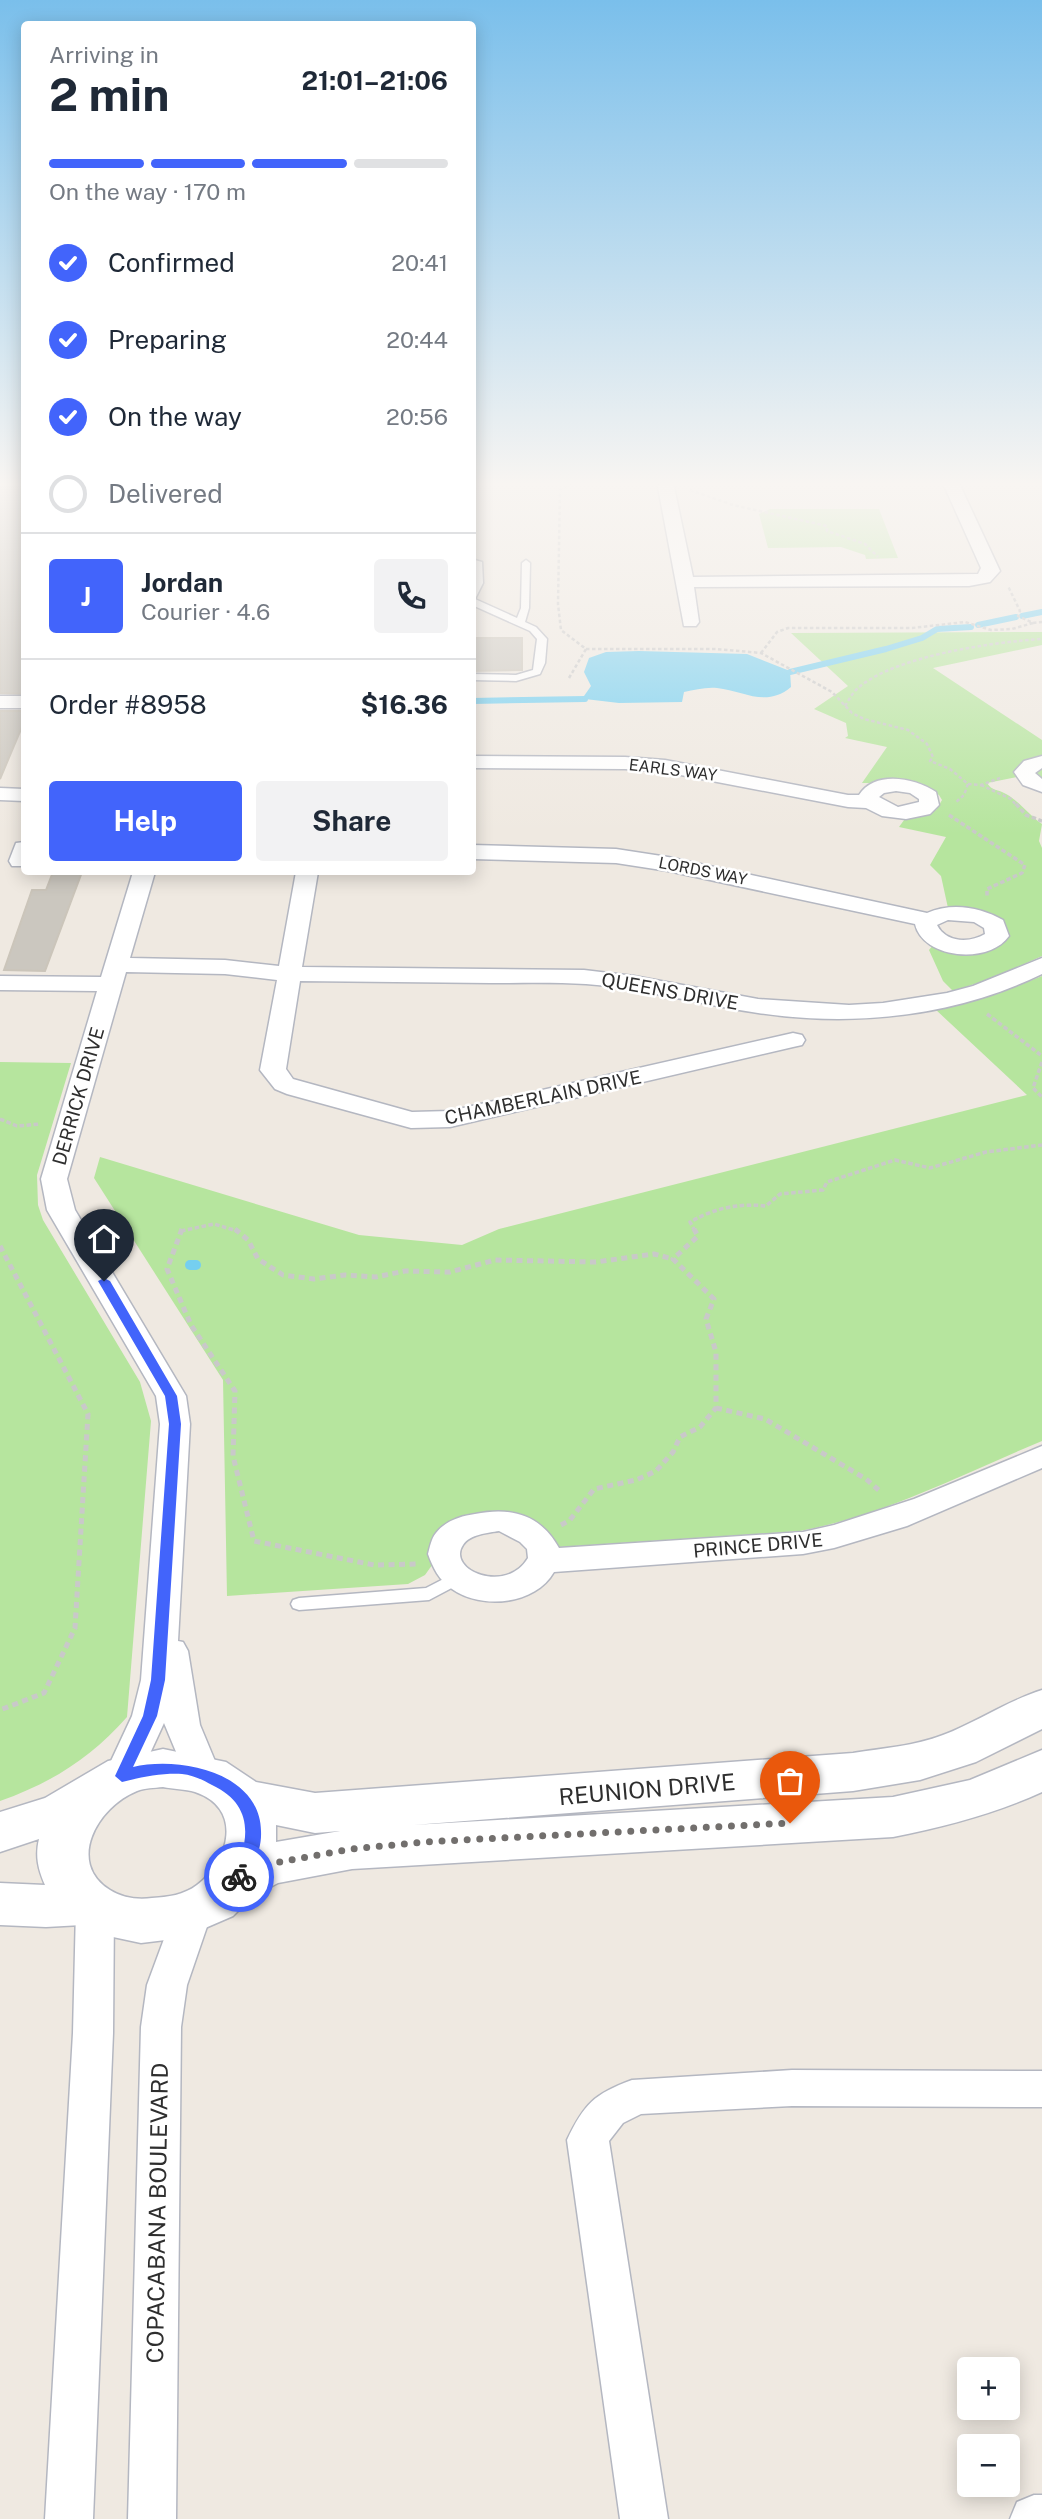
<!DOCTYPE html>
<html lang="en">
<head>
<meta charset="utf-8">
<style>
  :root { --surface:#fff; --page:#f2f2f3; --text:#1f2937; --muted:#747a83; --line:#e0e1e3; --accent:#4264fb }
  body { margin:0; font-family:"Public Sans",sans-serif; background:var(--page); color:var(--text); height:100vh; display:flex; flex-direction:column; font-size:26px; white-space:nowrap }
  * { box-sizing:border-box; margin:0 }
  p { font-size:23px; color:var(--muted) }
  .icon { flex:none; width:38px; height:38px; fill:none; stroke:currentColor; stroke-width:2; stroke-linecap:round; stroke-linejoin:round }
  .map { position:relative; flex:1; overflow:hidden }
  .panel { position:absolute; left:21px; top:21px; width:455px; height:854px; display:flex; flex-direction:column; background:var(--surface); border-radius:7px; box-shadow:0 4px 18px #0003 }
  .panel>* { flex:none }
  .buttons { position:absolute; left:957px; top:2357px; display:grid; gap:14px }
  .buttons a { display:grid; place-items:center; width:63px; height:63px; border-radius:7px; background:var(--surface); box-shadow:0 4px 18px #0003; font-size:35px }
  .pin { position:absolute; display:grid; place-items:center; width:60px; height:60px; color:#fff; margin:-72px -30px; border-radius:50% 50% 50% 0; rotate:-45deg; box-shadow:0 0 7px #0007 }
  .pin .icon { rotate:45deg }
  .courier { position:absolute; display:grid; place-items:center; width:70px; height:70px; margin:-35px; border:5px solid #4264fb; border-radius:50%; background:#fff; color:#222; box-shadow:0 2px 9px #0007 }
  .summary em { font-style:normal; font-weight:700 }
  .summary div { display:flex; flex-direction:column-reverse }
  .summary { display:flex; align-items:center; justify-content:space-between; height:119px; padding:0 28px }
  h1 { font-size:46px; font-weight:700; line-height:52px }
  .bar { display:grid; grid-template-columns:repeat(4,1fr); gap:10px 7px; align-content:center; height:84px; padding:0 28px }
  .bar i { height:9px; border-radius:5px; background:var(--line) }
  .bar .on { background:var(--accent) }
  .bar p { grid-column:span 4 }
  .line { display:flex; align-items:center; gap:18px; padding:0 28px; border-top:2px solid var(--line) }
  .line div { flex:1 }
  .round { display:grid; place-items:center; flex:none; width:74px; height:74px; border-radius:7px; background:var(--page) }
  ol { padding:0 28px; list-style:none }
  li { display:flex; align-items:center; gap:21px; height:77px }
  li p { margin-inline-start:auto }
  li .icon { padding:7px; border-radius:50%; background:var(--accent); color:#fff; stroke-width:4 }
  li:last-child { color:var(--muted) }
  li i { width:38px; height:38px; border:4px solid var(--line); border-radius:50% }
  .action { display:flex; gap:14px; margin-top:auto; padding:14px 28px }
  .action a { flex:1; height:80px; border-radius:7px; background:var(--accent); color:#fff; font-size:28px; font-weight:700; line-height:80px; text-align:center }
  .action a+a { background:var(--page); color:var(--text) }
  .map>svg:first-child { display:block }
</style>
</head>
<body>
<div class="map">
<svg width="1042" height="2519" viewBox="0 0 1042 2519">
  <rect width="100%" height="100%" fill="#efe9e1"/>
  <!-- green -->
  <g fill="#b6e59e">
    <polygon points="770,509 879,509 898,558 866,559 865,555 841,547 768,548 759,514"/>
    <path d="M1042,632V645L933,668L1042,740V790L1017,777L987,783C992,791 998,789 1006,794C1019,801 1029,815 1042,824L1039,841L1042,848V956L996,977L953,991L943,981L929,950L934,944L945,948L1005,934L948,908L941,876L930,865L946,837L899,827L907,816L936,810L942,800L939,795L915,783H862L887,747L845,738L848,736L846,723L814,709L848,686L791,633Z"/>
    <path d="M1042,976V1441C963,1474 885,1515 800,1531L559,1547C540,1512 503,1508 467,1516L425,1575L408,1584L227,1596L223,1380L94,1178L100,1157L359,1235L462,1245L499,1229L1027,1095L935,1009L997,994Z"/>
    <path d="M0,1062L71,1063L37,1175L38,1205L43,1220L140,1382L151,1421L127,1717C91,1758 51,1783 0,1801Z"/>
  </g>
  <!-- water -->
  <path fill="#75cff0" d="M639,651L747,654L790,671L791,687C766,708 744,691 717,688C705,687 695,690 684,692L682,702L619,703L585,699L584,696L591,686L584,672L589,658L606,652Z"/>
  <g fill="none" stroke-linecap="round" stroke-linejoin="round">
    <!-- stream-far1 -->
    <g stroke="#75cff0" stroke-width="6">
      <polyline points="1022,616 1042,612"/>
      <polyline points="978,625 1016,617"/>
      <polyline points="790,672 886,649 922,638 937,629 971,627"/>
      <polyline points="472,701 585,699"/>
    </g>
    <!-- stream -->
    <polyline stroke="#75cff0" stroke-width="10" points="190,1265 196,1265"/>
  </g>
  <!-- building -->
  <g fill="#cbc7bf" stroke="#cbc5ba" stroke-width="2">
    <polygon points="0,485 24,487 24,694 0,693"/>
    <polygon points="472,638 522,638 522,670 472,671"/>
    <polygon points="24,711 24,722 0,779 0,711"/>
    <polygon points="53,872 82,872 45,971 4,970 32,890 46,890"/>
  </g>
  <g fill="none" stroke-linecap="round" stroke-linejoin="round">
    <defs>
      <g id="lane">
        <rect x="14" y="481" width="10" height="4"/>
        <polygon points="475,560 482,562 483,583 475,599 517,618 521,608 522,563 526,560 530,563 529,608 525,622 536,627 547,639 545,663 540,674 516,681 472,680 472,674 516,675 533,670 537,639 530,631 472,605"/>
        <polygon points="457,1572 463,1574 465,1578 463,1582 429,1600 299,1610 293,1608 291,1604 293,1600 299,1598 426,1588"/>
      </g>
      <g id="street">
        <polygon points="662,481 679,481 674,487 693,577 978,574 981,568 942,481 958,481 1000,571 990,582 969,586 694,587 699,622 696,626 684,626 658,487"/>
        <rect x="0" y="696" width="24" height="12"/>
        <path d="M472,756L625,757L665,760L848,795H859C875,770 915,778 936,792L939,805L930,814L906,819L882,816L866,808L848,807L665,772L625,769L472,768ZM896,791L910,793L919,799V802L898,807L879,797L884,793Z"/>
        <polygon points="1042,756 1042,768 1035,773 1042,779 1042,792 1023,785 1014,772 1024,761"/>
        <polygon points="0,788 24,789 24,801 0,800"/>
        <polygon points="24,842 24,866 12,866 9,861 16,843"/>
        <path d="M472,845L616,849L668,857L927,913C952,902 980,907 1003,920L1009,936C989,965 923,959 915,924L668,871L616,863L472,859ZM948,920L974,922L984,928L985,934C970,943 946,943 937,925Z"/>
        <path d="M133,872H155L130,958L225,960L279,966L296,872H318L302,967L584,970L634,976L758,999L849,1005L883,1003L947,993L973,986L1042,958V974C954,1017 854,1027 758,1013C701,1005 644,988 586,984C554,982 522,983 491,983C427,982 364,982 300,981L286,1069L293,1079L412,1112L450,1111L793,1033L802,1035L805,1040L802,1045L793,1047L450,1127L411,1128L287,1094L275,1089L260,1070L277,980L225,974L126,972L67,1179L75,1210L186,1396L190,1424L178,1641L183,1642L188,1651L200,1725L220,1773L215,1783L202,1787L189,1783L164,1723L135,1786L122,1790L109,1786L104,1776L132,1716L141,1680L160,1424L156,1396L47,1210L41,1179L97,991L0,990V976L101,977Z"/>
        <path d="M1042,1446V1468L907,1526L834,1548L803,1554L554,1572C535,1605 482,1610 452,1589C439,1580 433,1568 428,1554C430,1547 431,1539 436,1533C445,1521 461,1516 475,1514C511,1507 540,1514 559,1548L803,1532L834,1525L914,1499ZM499,1531L520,1542L527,1549L528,1558C506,1595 446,1570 463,1545C470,1534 488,1533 499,1531Z"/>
        <polygon points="95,1893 108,1898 114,1909 113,2033 93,2519 45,2519 73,2033 76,1909 82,1898"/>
        <polygon points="193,1896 206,1901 212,1912 187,1985 181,2027 176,2519 128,2519 141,2027 147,1985 174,1912 180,1901"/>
        <path d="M792,2070L1042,2071V2107L792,2106L641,2114L623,2123L609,2141L668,2519H620L567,2140C584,2104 594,2094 632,2080Z"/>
        <polygon points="1034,2495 1042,2495 1042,2519 1010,2519 1017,2502"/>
      </g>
      <path id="secondary" d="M1042,1690V1729L976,1762L920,1780L853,1791L413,1825L893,1797L970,1780L1042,1750V1792C994,1814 944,1827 893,1837L352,1869L278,1883L253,1896L233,1916L182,1938L141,1943L113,1937L82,1925L46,1927L0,1925V1883L45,1885C38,1869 35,1856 39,1839L0,1852V1812L45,1798L108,1761L163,1749L226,1762L256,1782L315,1793L853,1753C883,1748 915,1746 943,1735C977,1722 1007,1701 1042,1690ZM163,1787C173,1789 185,1789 195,1792C243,1808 230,1860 197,1885C184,1895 168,1897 152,1898C138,1900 123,1898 110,1890C66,1863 97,1807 137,1791C145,1788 154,1788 163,1787ZM276,1825L315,1833L340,1831L276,1842Z"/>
    </defs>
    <!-- lane casing -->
    <use href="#lane" stroke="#b4b7c1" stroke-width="3"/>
    <!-- street casing -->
    <use href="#street" stroke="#b4b7c1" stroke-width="3"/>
    <!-- secondary casing -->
    <use href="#secondary" stroke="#b4b7c1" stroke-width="3"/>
    <!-- path-far2 -->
    <g stroke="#c9c9c9" stroke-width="2.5" stroke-dasharray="3.5 2.5" stroke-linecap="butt">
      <polyline points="690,490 733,505 827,526 827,531 865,544 878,557"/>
      <polyline points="1033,623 1042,622"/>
      <polyline points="586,649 716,649 761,653 832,692 852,713 864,719 908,730 927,744 933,757 930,761 950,769 968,784 964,795 955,803"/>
      <polyline points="761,653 777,632 788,628 912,628 965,622 991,630 1012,629 1033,623 1018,616 1020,611 1008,586"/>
      <polyline points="569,678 586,649 561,630 558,604 560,489 573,484 643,481"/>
      <path d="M845,706C849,700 852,693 858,688C895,656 993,642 1042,639"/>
      <polyline points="968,784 981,785 1000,778"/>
      <polyline points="981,785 1011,799 1017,806"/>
    </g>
    <!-- path-far1 -->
    <g stroke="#c9c9c9" stroke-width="3.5" stroke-dasharray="4.5 2.5" stroke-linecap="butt">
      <polyline points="1016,804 1026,815 1042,821"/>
      <polyline points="949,815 1025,865 1022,873 987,889 987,896"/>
      <polyline points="987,1014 1042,1056"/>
      <polyline points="1042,1062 1033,1088 1042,1097"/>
      <polyline points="0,1119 17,1126 40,1124"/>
      <polyline points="181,1231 214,1224 237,1231"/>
      <path d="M695,1231L690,1222C715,1208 738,1203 766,1206L780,1194L823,1190L827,1182L895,1160L930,1168L986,1152L1042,1145"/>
    </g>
    <!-- path -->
    <g stroke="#c9c9c9" stroke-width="5" stroke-dasharray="6 4.5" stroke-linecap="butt">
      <polyline points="182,1229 167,1269 191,1325 235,1391 233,1456 254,1541 374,1565 417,1564"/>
      <polyline points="235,1229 248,1240 258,1259 283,1275 314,1279 345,1275 376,1277 405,1271 450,1272 495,1260 596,1262 654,1254 673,1259"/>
      <polyline points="0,1246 88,1414 75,1628 44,1693 0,1710"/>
      <polyline points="716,1408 765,1419 866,1479 881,1492"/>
      <polyline points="561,1525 570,1520 594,1489 636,1480 656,1471 673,1452 680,1437 700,1427 716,1408 716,1352 706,1319 714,1299 673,1259 698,1236 694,1229"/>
    </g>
    <!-- lane -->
    <use href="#lane" fill="#fff" fill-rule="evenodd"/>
    <!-- street -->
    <use href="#street" fill="#fff" fill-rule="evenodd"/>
    <!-- secondary -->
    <use href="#secondary" fill="#fff" fill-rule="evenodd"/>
  </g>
  <!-- sky -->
  <linearGradient id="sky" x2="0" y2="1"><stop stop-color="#7abfeb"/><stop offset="0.58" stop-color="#f8f5f2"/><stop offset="1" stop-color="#f8f5f2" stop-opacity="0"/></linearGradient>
  <rect width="1042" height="834" fill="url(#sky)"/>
  <!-- route -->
  <path fill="#4264fb" d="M104,1278L110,1281L177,1396L181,1424L165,1680L157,1716L133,1767C179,1756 260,1772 261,1831C262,1850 253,1865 245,1882L239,1883L232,1877C250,1842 255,1805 212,1785C203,1780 193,1775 182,1774C162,1773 141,1777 122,1782L115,1776L143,1716L151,1680L169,1424L165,1396L98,1281Z"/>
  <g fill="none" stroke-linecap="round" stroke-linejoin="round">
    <!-- done -->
    <polyline stroke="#726f6d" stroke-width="7" stroke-dasharray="0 12.6" points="239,1877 237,1880 268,1864 352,1849 424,1842 790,1823"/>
  </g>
  <g text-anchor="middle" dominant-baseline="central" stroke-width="5" stroke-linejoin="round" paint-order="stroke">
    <!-- far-street labels -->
    <g font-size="16" fill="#2e2e2e" stroke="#fff">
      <text transform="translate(673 770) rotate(7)">EARLS WAY</text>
      <text transform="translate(703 871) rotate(11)">LORDS WAY</text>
    </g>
    <!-- street labels -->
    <g font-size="19" fill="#2e2e2e" stroke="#fff">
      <text transform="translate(670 991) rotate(10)">QUEENS DRIVE</text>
      <text transform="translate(78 1096) rotate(-74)">DERRICK DRIVE</text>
      <text transform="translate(543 1097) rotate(-12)">CHAMBERLAIN DRIVE</text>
      <text transform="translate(758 1545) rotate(-5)">PRINCE DRIVE</text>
    </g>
    <!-- near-street labels -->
    <g font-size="23" fill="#2e2e2e" stroke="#fff">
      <text transform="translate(647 1789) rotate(-5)">REUNION DRIVE</text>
      <text transform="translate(157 2213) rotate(-89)">COPACABANA BOULEVARD</text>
    </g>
  </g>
</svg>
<div class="buttons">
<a>+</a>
<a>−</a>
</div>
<div class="pin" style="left:790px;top:1823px;background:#ea580c"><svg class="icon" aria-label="bag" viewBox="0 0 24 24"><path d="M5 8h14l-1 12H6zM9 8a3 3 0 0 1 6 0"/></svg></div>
<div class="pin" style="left:104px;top:1281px;background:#1f2937"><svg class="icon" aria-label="home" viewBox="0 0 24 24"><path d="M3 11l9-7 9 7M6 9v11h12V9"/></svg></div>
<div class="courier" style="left:239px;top:1877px"><svg class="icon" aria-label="bike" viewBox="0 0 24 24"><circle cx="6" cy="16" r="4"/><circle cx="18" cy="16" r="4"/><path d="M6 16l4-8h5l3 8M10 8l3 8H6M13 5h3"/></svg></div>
<section class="panel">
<div class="summary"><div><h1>2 min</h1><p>Arriving in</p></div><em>21:01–21:06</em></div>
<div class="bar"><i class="on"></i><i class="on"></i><i class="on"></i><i></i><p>On the way · 170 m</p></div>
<ol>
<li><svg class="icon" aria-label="check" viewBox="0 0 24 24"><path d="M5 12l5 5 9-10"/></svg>Confirmed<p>20:41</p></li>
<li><svg class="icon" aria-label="check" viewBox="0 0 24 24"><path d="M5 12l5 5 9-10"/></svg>Preparing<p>20:44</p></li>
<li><svg class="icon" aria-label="check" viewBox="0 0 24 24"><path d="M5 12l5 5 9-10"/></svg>On the way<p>20:56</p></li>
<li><i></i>Delivered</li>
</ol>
<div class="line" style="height:126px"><b class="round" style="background:var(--accent);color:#fff">J</b><div><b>Jordan</b><p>Courier · 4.6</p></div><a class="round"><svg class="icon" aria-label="phone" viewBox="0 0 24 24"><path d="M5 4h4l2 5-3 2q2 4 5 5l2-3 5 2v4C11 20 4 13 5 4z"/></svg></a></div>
<div class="line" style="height:91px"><div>Order #8958</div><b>$16.36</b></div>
<div class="action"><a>Help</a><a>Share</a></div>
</section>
</div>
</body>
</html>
